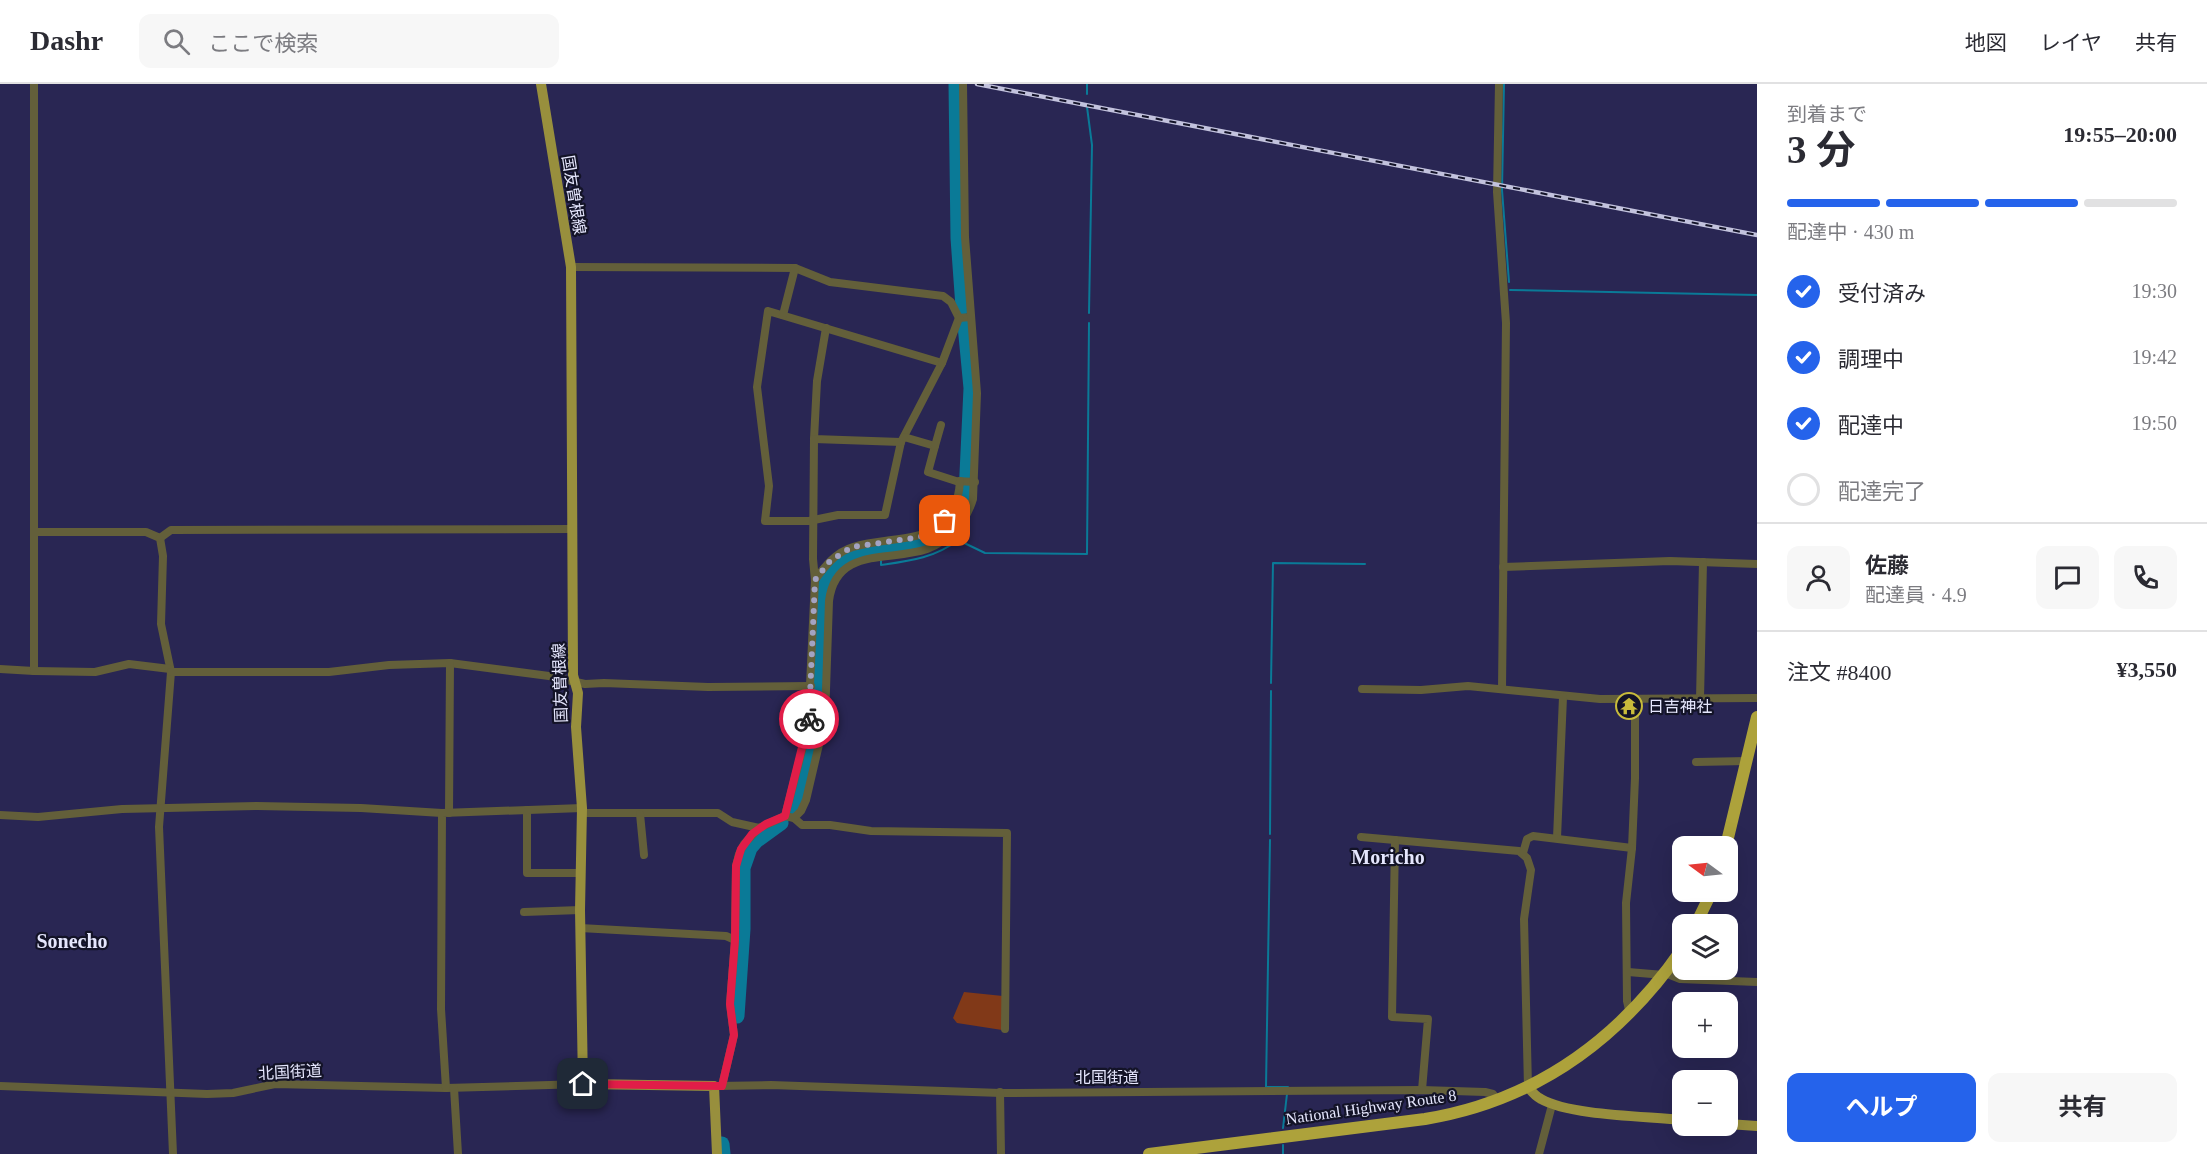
<!DOCTYPE html>
<html lang="ja">
<head>
<meta charset="utf-8">
<style>
  :root { --surface:#fff; --page:#f7f7f7; --text:#2b2b33; --muted:#7c7c81; --line:#e1e1e2; --accent:#2563eb }
  body { margin:0; font-family:"Times New Roman","Noto Sans JP",serif; background:var(--page); color:var(--text); height:100vh; display:flex; flex-direction:column; font-size:22px; white-space:nowrap }
  * { box-sizing:border-box; margin:0 }
  p { font-size:20px; color:var(--muted) }
  .icon { flex:none; width:33px; height:33px; fill:none; stroke:currentColor; stroke-width:2; stroke-linecap:round; stroke-linejoin:round }
  .map { position:relative; flex:1; overflow:hidden }
  .side { display:flex; flex-direction:column; background:var(--surface); width:450px }
  .side>* { flex:none }
  .needle { width:39px; rotate:285deg }
  .tools { position:absolute; left:1672px; top:752px; display:grid; gap:12px }
  .tools a { display:grid; place-items:center; width:66px; height:66px; border-radius:12px; background:var(--surface); box-shadow:0 6px 24px #0002; font-size:30px }
  .pin { position:absolute; display:grid; place-items:center; width:51px; height:51px; color:#fff; margin:-26px; border-radius:12px; box-shadow:0 3px 9px #0006 }
  .courier { position:absolute; display:grid; place-items:center; width:60px; height:60px; margin:-30px; border:4px solid #e11d48; border-radius:50%; background:#fff; color:#222; box-shadow:0 2px 8px #0007 }
  .overview em { font-style:normal; font-weight:700 }
  .overview div { display:flex; flex-direction:column-reverse }
  .overview { display:flex; align-items:center; justify-content:space-between; height:102px; padding:0 30px }
  h1 { font-size:39px; font-weight:700; line-height:45px }
  .bar { display:grid; grid-template-columns:repeat(4,1fr); gap:9px 6px; align-content:center; height:72px; padding:0 30px }
  .bar i { height:8px; border-radius:4px; background:var(--line) }
  .bar .on { background:var(--accent) }
  .bar p { grid-column:span 4 }
  .line { display:flex; align-items:center; gap:15px; padding:0 30px; border-top:2px solid var(--line) }
  .line div { flex:1 }
  .round { display:grid; place-items:center; flex:none; width:63px; height:63px; border-radius:12px; background:var(--page) }
  ol { padding:0 30px; list-style:none }
  li { display:flex; align-items:center; gap:18px; height:66px }
  li p { margin-inline-start:auto }
  li .icon { padding:6px; border-radius:50%; background:var(--accent); color:#fff; stroke-width:4 }
  li:last-child { color:var(--muted) }
  li i { width:33px; height:33px; border:3px solid var(--line); border-radius:50% }
  .action { display:flex; gap:12px; margin-top:auto; padding:12px 30px }
  .action a { flex:1; height:69px; border-radius:12px; background:var(--accent); color:#fff; font-size:24px; font-weight:700; line-height:69px; text-align:center }
  .action a+a { background:var(--page); color:var(--text) }
  header { display:flex; align-items:center; gap:36px; box-sizing:border-box; height:84px; padding:0 30px; background:var(--surface); border-bottom:2px solid var(--line) }
  header strong { font-size:28px }
  nav { display:flex; gap:33px; margin-inline-start:auto; font-size:21px }
  .search { width:420px; height:54px; background:var(--page); display:flex; align-items:center; gap:15px; box-sizing:border-box; padding:0 21px; border-radius:12px; color:var(--muted); font-size:22px }
  main { display:flex; flex:1; min-height:0 }
  .map>svg:first-child { display:block }
</style>
</head>
<body>
<header>
<strong>Dashr</strong>
<div class="search"><svg class="icon" aria-label="search" viewBox="0 0 24 24"><circle cx="10" cy="10" r="6"/><path d="M15 15l6 6"/></svg>ここで検索</div>
<nav><a>地図</a><a>レイヤ</a><a>共有</a></nav>
</header>
<main>
<div class="map">
<svg width="1757" height="1070" viewBox="0 0 1757 1070">
  <rect width="100%" height="100%" fill="#292653"/>
  <!-- green -->
  <polygon fill="#813918" points="964,908 1003,912 1002,946 957,939 953,934"/>
  <g fill="none" stroke-linecap="round" stroke-linejoin="round">
    <!-- stream -->
    <g stroke="#0a7a97" stroke-width="2">
      <polyline points="1087,0 1087,10"/>
      <polyline points="1504,0 1502,106 1509,198"/>
      <polyline points="1087,23 1092,61 1089,229"/>
      <polyline points="1510,206 1757,211"/>
      <polyline points="880,466 880,468"/>
      <path d="M881,477V481C909,477 935,474 958,456L985,469L1087,470L1089,239"/>
      <polyline points="1271,599 1273,479 1365,480"/>
      <polyline points="1270,750 1271,607"/>
      <polyline points="1270,756 1266,1003 1288,1003"/>
      <polyline points="1283,1044 1287,1010"/>
      <polyline points="1283,1061 1283,1070"/>
    </g>
    <!-- river -->
    <g stroke="#0a7a97" stroke-width="15">
      <polyline points="956,0 958,154 963,223"/>
      <path d="M794,725L816,643L823,509C844,431 939,499 966,411L971,304L965,241"/>
      <polyline points="737,932 743,845 743,784 750,764 756,757 781,739"/>
      <polyline points="722,1060 723,1070"/>
    </g>
    <!-- minor -->
    <g stroke="#635f3a" stroke-width="8">
      <polyline points="1499,0 1497,108 1506,239 1502,605"/>
      <polyline points="571,183 795,184 830,198 943,212 951,218 959,234 970,233"/>
      <polygon points="768,227 942,279 901,358 885,431 838,431 809,437 765,437 769,402 757,303"/>
      <polyline points="783,231 795,184"/>
      <polyline points="826,244 817,297 814,355 901,358"/>
      <polyline points="942,279 959,234"/>
      <polyline points="904,353 935,362 928,388 956,397 975,398"/>
      <polyline points="935,362 941,341"/>
      <polyline points="35,448 146,448 160,454 163,472 161,540 171,588 159,743 173,1070"/>
      <polyline points="160,454 171,446 572,445"/>
      <polyline points="1503,483 1670,477 1757,480"/>
      <path d="M815,496C825,482 836,468 853,463C899,449 956,465 960,397"/>
      <polyline points="0,585 34,587 34,0"/>
      <polyline points="34,587 95,588 129,580 170,585"/>
      <polyline points="171,588 329,588 389,581 450,579 549,592 585,600 604,599 708,603 811,602"/>
      <polyline points="1362,605 1421,606 1468,602 1600,615 1757,614"/>
      <polyline points="1700,615 1703,478"/>
      <polyline points="1696,678 1747,677"/>
      <polyline points="527,726 527,789 581,789"/>
      <polyline points="449,729 450,579"/>
      <polyline points="582,729 718,729 732,738 759,744"/>
      <polyline points="640,730 644,771"/>
      <polyline points="0,731 38,733 122,725 257,722 361,724 442,729"/>
      <polyline points="785,732 808,643 815,496 813,475 814,355"/>
      <polyline points="794,734 802,741 830,741 871,747 1007,749 1005,945"/>
      <polyline points="1361,753 1519,767 1527,774 1531,786 1524,835 1528,1003"/>
      <polyline points="1557,754 1563,613"/>
      <polyline points="1395,756 1392,933 1428,935 1422,1006"/>
      <polyline points="1523,769 1527,755 1533,752 1632,764 1635,694 1635,616"/>
      <polyline points="524,828 580,826"/>
      <polyline points="580,844 726,852 735,856"/>
      <polyline points="1628,888 1664,891"/>
      <polyline points="1665,889 1680,895 1757,898"/>
      <polyline points="1630,930 1627,917 1626,819 1632,764"/>
      <polyline points="0,1002 207,1010 233,1009 275,1000 446,1004 583,1000"/>
      <polyline points="717,1002 771,1001 1001,1009 1422,1006 1485,1008 1493,1010 1497,1017"/>
      <path d="M722,1002L734,951L730,920L735,856L736,782L739,770L744,760L759,744L785,732L794,734L801,727L806,716L825,635L829,517C836,462 890,478 927,465C950,456 966,438 973,415L977,309L965,153L963,0"/>
      <polyline points="446,1004 441,925 442,729 582,724"/>
      <polyline points="454,1004 458,1070"/>
      <polyline points="1000,1008 1001,1070"/>
      <polyline points="1539,1070 1552,1021"/>
    </g>
    <!-- major -->
    <g stroke="#988f3d" stroke-width="10">
      <polyline points="541,0 571,183 573,591 578,609 576,643 582,724 580,826 583,1000 714,1002 717,1070"/>
      <path d="M1528,1003C1532,1008 1535,1012 1541,1015C1571,1032 1646,1032 1683,1036"/>
      <polyline points="1728,1040 1757,1042"/>
    </g>
    <!-- highway -->
    <g stroke="#ada23b" stroke-width="12">
      <polyline points="1726,762 1757,633"/>
      <polyline points="1696,840 1712,807"/>
      <path d="M1149,1070L1425,1035C1535,1017 1620,955 1683,864"/>
    </g>
    <defs>
      <polyline id="rail" points="977,0 1757,151"/>
    </defs>
    <!-- rail casing -->
    <use href="#rail" stroke="#c2c2dd" stroke-width="4.5"/>
    <!-- rail -->
    <use href="#rail" stroke="#131327" stroke-width="2" stroke-dasharray="7" stroke-linecap="butt"/>
  </g>
  <g fill="none" stroke-linecap="round" stroke-linejoin="round">
    <!-- done -->
    <polyline stroke="#a3a3c2" stroke-width="6" stroke-dasharray="0 10.8" points="809,635 815,496 830,477 852,463 920,453 931,448 945,437"/>
    <!-- route -->
    <polyline stroke="#e11d48" stroke-width="8" points="583,1000 722,1002 734,951 730,920 735,856 736,782 741,765 752,750 766,740 785,732 809,635"/>
  </g>
  <!-- icons -->
  <defs>
    <symbol id="temple-ring" viewBox="-11 -11 22 22"><circle r="9.5" fill="#131327" stroke="#c8bb3b" stroke-width="1.5"/><path d="M0-6L5-2H3V0L6.5 2.5H4V6H1.5V3h-3V6H-4V2.5H-6.5L-3 0V-2H-5Z" fill="#c8bb3b"/></symbol>
  </defs>
  <g fill-rule="evenodd">
    <use href="#temple-ring" x="1614" y="607" width="30" height="30"/>
  </g>
  <g text-anchor="middle" dominant-baseline="central" stroke-width="4.5" stroke-linejoin="round" paint-order="stroke">
    <!-- street labels -->
    <g font-size="16" fill="#e5e6fd" stroke="#131327">
      <text transform="translate(574 111) rotate(81)">国友曽根線</text>
      <text transform="translate(560 599) rotate(-92)">国友曽根線</text>
      <text transform="translate(290 988) rotate(-3)">北国街道</text>
      <text x="1107" y="993">北国街道</text>
      <text transform="translate(1371 1023) rotate(-8)">National Highway Route 8</text>
    </g>
    <!-- poi labels -->
    <g font-size="16" fill="#e5e6fd" stroke="#131327" text-anchor="start">
      <text x="1648" y="622">日吉神社</text>
    </g>
    <!-- quarter labels -->
    <g font-size="20" font-weight="bold" fill="#e5e6fd" stroke="#131327">
      <text x="1388" y="773">Moricho</text>
      <text x="72" y="857">Sonecho</text>
    </g>
  </g>
</svg>
<div class="tools">
<a><svg class="needle" viewBox="-14 -14 28 28"><path d="M0-13l5 13h-10z" fill="#e53935"/><path d="M0 13l5-13h-10z" fill="#7c7c81"/></svg></a>
<a><svg class="icon" aria-label="layers" viewBox="0 0 24 24"><path d="M12 4l9 5-9 5-9-5zM3 14l9 5 9-5"/></svg></a>
<a>+</a>
<a>−</a>
</div>
<div class="pin" style="left:945px;top:437px;background:#ea580c"><svg class="icon" aria-label="bag" viewBox="0 0 24 24"><path d="M5 8h14l-1 12H6zM9 8a3 3 0 0 1 6 0"/></svg></div>
<div class="pin" style="left:583px;top:1000px;background:#1f2937"><svg class="icon" aria-label="home" viewBox="0 0 24 24"><path d="M3 11l9-7 9 7M6 9v11h12V9"/></svg></div>
<div class="courier" style="left:809px;top:635px"><svg class="icon" aria-label="bike" viewBox="0 0 24 24"><circle cx="6" cy="16" r="4"/><circle cx="18" cy="16" r="4"/><path d="M6 16l4-8h5l3 8M10 8l3 8H6M13 5h3"/></svg></div>
</div>
<section class="side">
<div class="overview"><div><h1>3 分</h1><p>到着まで</p></div><em>19:55–20:00</em></div>
<div class="bar"><i class="on"></i><i class="on"></i><i class="on"></i><i></i><p>配達中 · 430 m</p></div>
<ol>
<li><svg class="icon" aria-label="check" viewBox="0 0 24 24"><path d="M5 12l5 5 9-10"/></svg>受付済み<p>19:30</p></li>
<li><svg class="icon" aria-label="check" viewBox="0 0 24 24"><path d="M5 12l5 5 9-10"/></svg>調理中<p>19:42</p></li>
<li><svg class="icon" aria-label="check" viewBox="0 0 24 24"><path d="M5 12l5 5 9-10"/></svg>配達中<p>19:50</p></li>
<li><i></i>配達完了</li>
</ol>
<div class="line" style="height:108px"><a class="round"><svg class="icon" aria-label="person" viewBox="0 0 24 24"><circle cx="12" cy="8" r="4"/><path d="M4 21q1-7 8-7t8 7"/></svg></a><div><b>佐藤</b><p>配達員 · 4.9</p></div><a class="round"><svg class="icon" aria-label="chat" viewBox="0 0 24 24"><path d="M4 5h16v11H9l-5 4z"/></svg></a><a class="round"><svg class="icon" aria-label="phone" viewBox="0 0 24 24"><path d="M5 4h4l2 5-3 2q2 4 5 5l2-3 5 2v4C11 20 4 13 5 4z"/></svg></a></div>
<div class="line" style="height:78px"><div>注文 #8400</div><b>¥3,550</b></div>
<div class="action"><a>ヘルプ</a><a>共有</a></div>
</section>
</main>
</body>
</html>
